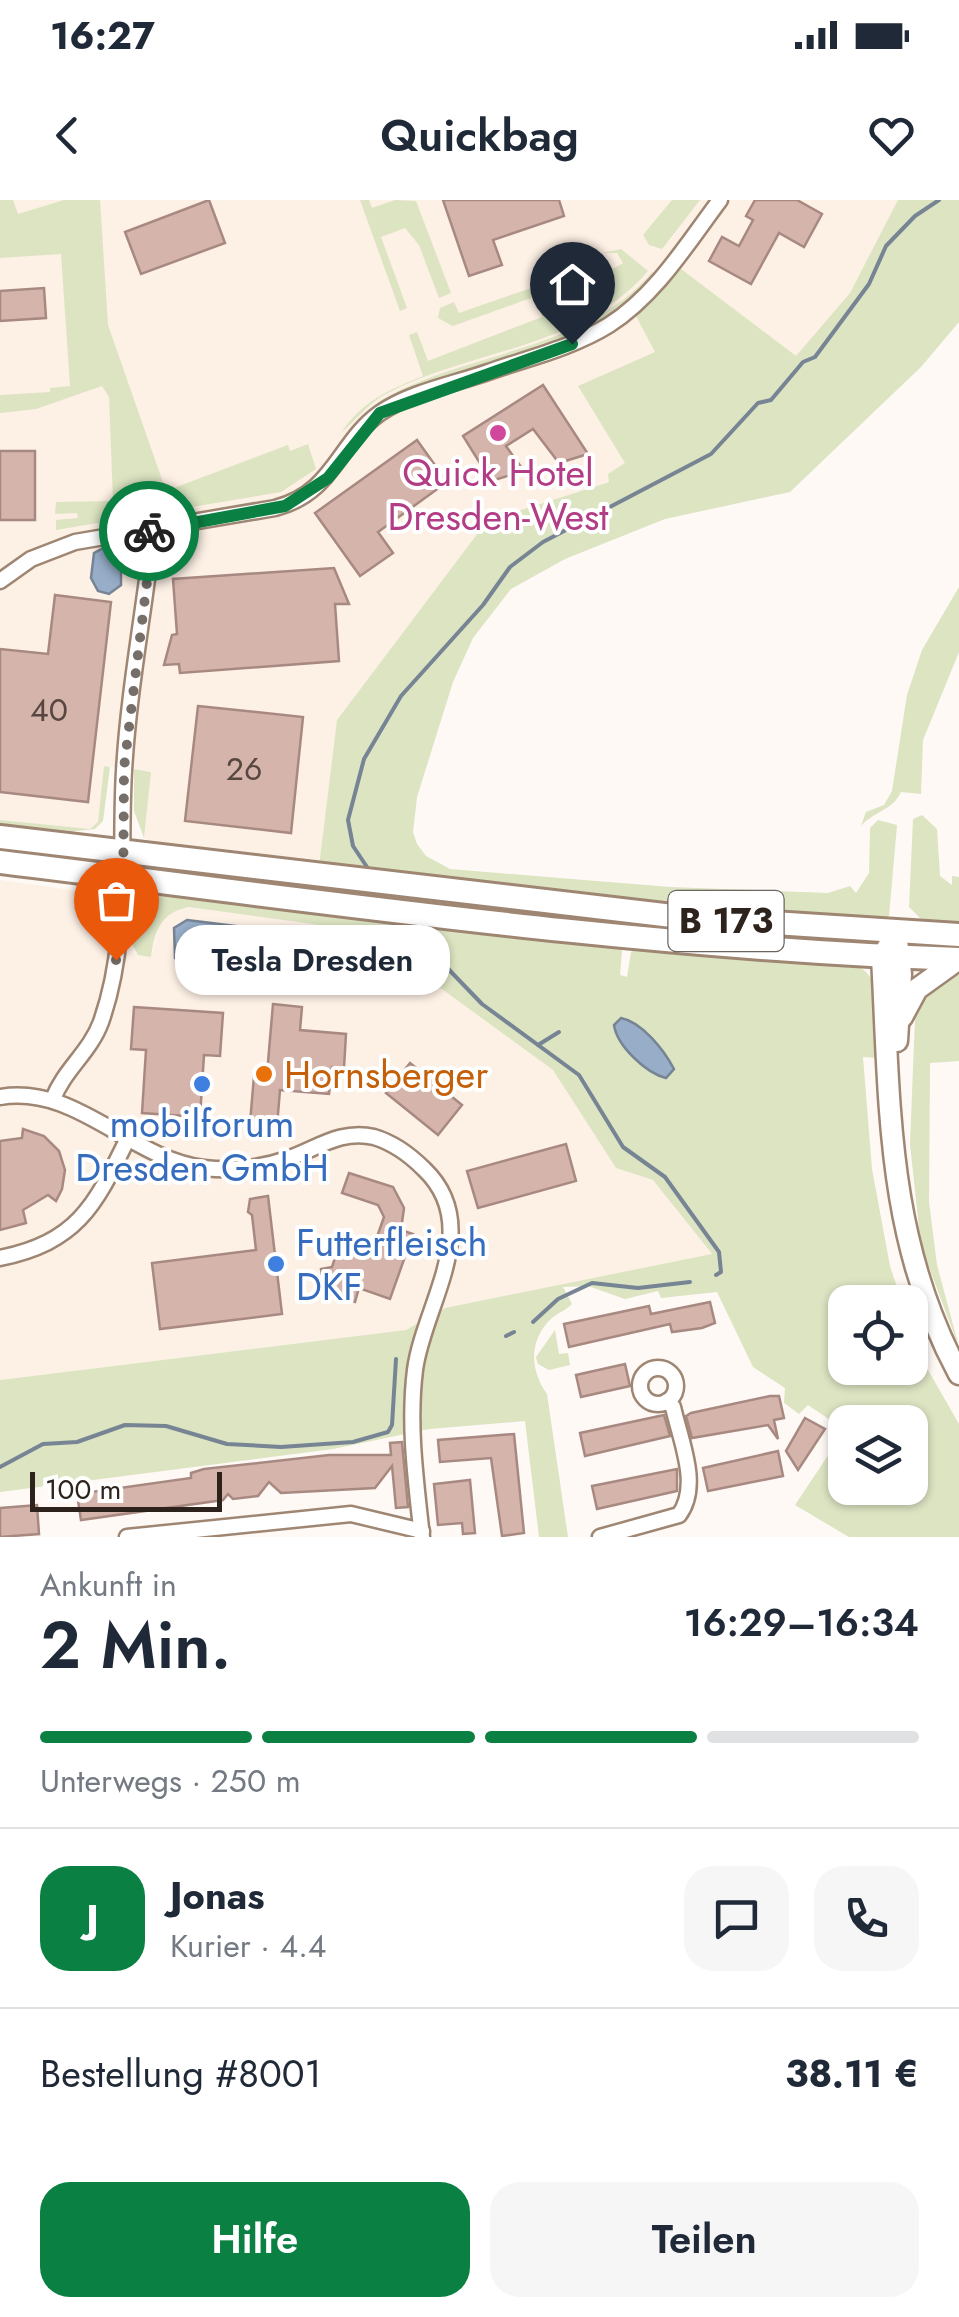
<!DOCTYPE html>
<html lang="de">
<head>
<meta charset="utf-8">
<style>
  :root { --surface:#fff; --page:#f6f6f7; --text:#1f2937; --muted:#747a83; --line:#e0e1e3; --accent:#0b8043 }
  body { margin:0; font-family:Jost,sans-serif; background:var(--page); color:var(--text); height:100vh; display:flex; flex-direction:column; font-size:38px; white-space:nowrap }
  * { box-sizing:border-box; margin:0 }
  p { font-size:32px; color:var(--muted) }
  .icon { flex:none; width:55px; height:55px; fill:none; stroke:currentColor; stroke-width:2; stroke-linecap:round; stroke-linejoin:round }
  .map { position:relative; height:1337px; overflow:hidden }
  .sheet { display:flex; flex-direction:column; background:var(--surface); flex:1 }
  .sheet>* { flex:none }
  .controls { position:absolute; left:828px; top:1085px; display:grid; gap:20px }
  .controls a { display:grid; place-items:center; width:100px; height:100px; border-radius:20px; background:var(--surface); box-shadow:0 2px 8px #0004; font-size:50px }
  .scale { position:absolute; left:30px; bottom:25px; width:192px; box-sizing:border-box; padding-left:10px; border:5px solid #2d231c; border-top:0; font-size:28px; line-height:35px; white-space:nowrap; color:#2d231c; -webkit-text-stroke:8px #fff; paint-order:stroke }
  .pin { position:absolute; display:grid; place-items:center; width:85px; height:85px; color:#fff; margin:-102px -42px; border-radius:50% 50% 50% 0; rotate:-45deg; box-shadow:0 0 10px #0007 }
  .pin .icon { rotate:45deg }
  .courier { position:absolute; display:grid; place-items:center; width:100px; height:100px; margin:-50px; border:8px solid #0b8043; border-radius:50%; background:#fff; color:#222; box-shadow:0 2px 12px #0007 }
  .bubble { position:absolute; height:70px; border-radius:30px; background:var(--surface); box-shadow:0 2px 8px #0004; font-size:32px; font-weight:600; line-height:70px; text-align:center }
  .summary em { font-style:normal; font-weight:600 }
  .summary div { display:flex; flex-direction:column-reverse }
  .summary { display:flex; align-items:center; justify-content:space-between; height:170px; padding:0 40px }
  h1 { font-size:65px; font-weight:600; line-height:75px }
  .bar { display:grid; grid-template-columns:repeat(4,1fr); gap:15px 10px; align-content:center; height:120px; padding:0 40px }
  .bar i { height:12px; border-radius:8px; background:var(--line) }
  .bar .on { background:var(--accent) }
  .bar p { grid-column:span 4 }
  .line { display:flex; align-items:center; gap:25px; padding:0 40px; border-top:2px solid var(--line) }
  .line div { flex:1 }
  .round { display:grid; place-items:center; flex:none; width:105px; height:105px; border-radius:30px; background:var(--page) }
  .action { display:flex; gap:20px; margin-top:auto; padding:20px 40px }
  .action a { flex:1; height:115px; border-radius:30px; background:var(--accent); color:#fff; font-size:40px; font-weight:600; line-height:115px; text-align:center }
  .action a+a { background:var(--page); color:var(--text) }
  .status { display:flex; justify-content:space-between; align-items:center; height:70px; padding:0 50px; background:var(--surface); direction:ltr }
  .status svg { height:28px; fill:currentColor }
  header { display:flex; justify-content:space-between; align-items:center; height:130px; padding:0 40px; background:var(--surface); font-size:45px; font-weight:600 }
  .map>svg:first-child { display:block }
</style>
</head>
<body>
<div class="status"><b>16:27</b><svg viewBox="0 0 49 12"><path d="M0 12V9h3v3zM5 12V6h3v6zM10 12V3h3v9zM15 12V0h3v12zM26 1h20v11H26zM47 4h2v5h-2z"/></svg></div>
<header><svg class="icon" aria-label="back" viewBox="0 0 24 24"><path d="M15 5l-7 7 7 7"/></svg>Quickbag<svg class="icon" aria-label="heart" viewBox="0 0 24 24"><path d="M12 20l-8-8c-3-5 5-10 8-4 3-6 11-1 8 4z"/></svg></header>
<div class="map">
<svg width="959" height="1337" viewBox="0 0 959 1337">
  <rect width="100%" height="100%" fill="#fef9f5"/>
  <!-- built -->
  <g fill="#fdf0e5">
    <polygon points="0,0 899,0 850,93 796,156 614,280 487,321 337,520 319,666 156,647 144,638 151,571 104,566 98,622 90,629 0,620"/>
    <polygon points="0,680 79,691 87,714 131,729 134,753 151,757 160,722 172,711 189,707 409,737 413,768 553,870 616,968 653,980 712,1055 445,1108 406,1130 0,1180"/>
  </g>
  <!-- green -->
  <g fill="#dce4c2" fill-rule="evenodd">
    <polygon points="0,0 13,0 18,14 64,0 100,0 108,125 166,291 288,245 290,251 308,244 316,269 281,292 56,330 56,320 78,318 77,313 55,314 56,302 113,301 109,197 102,186 36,209 0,213 0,195 50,192 50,188 70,186 61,54 0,58"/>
    <polygon points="360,0 369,0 372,8 395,0 416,1 451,93 439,98 419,45 405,28 381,37 407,108 400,111"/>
    <polygon points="672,0 700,0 662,49 649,45 643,35"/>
    <polygon points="898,0 959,0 959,122 921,167 790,292 665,319 565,359 511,389 473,438 453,482 417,597 413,632 417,644 426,656 450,669 670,687 828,693 850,686 856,693 869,673 870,628 878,620 897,625 889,716 881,721 605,701 438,677 319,666 337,520 487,321 609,282 608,274 625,263 578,186 655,152 636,116 681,69 796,156 850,93"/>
    <path d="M621,49L648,71C580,150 473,148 386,194C367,204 354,222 341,233C362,201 389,190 423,176L409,135L417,132L428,161L542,117L534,97L453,126L438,118L440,108L454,102L459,113L537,86L547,113L586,94L583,86L623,63L617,53H602Z"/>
    <path d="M653,71C646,128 443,175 393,197C375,205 362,228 346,234C400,152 574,168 653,71Z"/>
    <path d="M959,387V452L923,540L921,594L901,592C892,611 874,611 861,626L866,612L884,605L892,591L907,495L922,450Z"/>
    <polygon points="104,566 110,567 103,621 95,629 67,632 63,638 0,630 0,620 90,629 98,622"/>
    <polygon points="134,569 151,572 144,638 134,611"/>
    <polygon points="922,615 937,629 940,676 952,685 952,676 959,677 959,725 926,724 909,707 913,619"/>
    <path d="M156,692L617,744L622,751L620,775L627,777L631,752L645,744L706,757L856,766C887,777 879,830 880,858L863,857L872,969L890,1066L902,1102H845V1168H910V1127L920,1156L959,1224V1337H849L795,1305L845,1230L808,1205L799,1214L784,1203L785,1188L753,1167L717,1092L661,1098L658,1091L625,1099L588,1086L563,1087L572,1104C565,1111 559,1112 552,1118C528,1140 530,1170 547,1194L568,1337H539L525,1221L429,1229L333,1249L0,1292V1180L406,1130L445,1108L712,1054L653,980L616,968L553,870L413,768L408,737L189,707C160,713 155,730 151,757L138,755L129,739C133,719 134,700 156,692ZM845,1222H910V1288H845Z"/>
    <polygon points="959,774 959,861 930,863 929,1002 937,1065 959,1147 921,1046 910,944 915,818 929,792"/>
    <polygon points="555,1130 559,1154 568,1153 570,1165 549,1170 538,1164 536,1157"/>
  </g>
  <!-- water -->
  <g fill="#97adc8" stroke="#778494" stroke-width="2.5">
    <polygon points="107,346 121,354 121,385 109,394 98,391 91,378 94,353"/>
    <polygon points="187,720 380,744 390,755 389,764 376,769 248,768 184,761 175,758 174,728"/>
    <path d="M621,818C642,822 664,850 674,869L666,878C646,873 617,846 614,825Z"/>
  </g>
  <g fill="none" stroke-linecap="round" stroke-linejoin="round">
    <!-- stream -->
    <g stroke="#778494" stroke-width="4">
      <polyline points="371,673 353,646 348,620 364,559 401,496 483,405 510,367 543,342 711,254 758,203 771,200 803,162 815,157 869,84 886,46 915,16 939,0"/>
      <polyline points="403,722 482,804 579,875 623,947 665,977 719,1052 721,1072 716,1075"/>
      <polyline points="399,746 409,731"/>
      <polyline points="538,845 559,832"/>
      <polyline points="533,1122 558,1099 592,1083 638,1088 690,1082"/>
      <polyline points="506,1136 514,1132"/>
      <polyline points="0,1267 43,1244 77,1242 125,1225 166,1226 227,1244 281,1247 353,1242 388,1232 392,1225 396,1159"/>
    </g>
  </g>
  <!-- building -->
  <g fill="#d5b4ab" stroke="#a88981" stroke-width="2.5">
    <polygon points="209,0 225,43 141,74 125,32"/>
    <polygon points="443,0 559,0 564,16 493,40 502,65 469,76"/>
    <polygon points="755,0 797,0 822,14 804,47 779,33 751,84 709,61 722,37 739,46 753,20 746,16"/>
    <polygon points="596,64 602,79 583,86 577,71"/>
    <polygon points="44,88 46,118 0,121 0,91"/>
    <polygon points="543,185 588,254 559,263 533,229 506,246 524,271 491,281 463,236"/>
    <polygon points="417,240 447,282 378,332 393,353 360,376 315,313"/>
    <rect x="0" y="251" width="35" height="69"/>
    <polygon points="334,368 349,404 335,404 339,461 180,473 179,464 164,465 172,435 177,434 173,379"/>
    <polygon points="55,395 111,402 88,602 0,592 0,449 48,454"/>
    <polygon points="198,506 303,517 291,633 185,621"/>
    <polygon points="273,804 302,807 300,830 346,834 344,868 332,867 329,894 280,890 276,938 249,935 254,876 264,876 268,862"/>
    <polygon points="134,807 223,813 220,856 204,855 200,917 142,913 146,850 131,849"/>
    <polygon points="410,863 462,905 438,935 386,893"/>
    <polygon points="23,929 44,936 59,951 65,970 62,989 56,1001 48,995 23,1010 26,1023 0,1030 0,941 22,938"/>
    <polygon points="566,944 576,981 478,1008 467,971"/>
    <polygon points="349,973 393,987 404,1008 401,1030 413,1034 390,1099 359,1088 355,1102 324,1091 321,1069 332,1067 341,1040 372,1051 384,1017 378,1005 342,993"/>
    <polygon points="268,996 282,1114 160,1129 152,1063 256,1050 252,1015 248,1012 250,999"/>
    <polygon points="710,1102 715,1123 702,1128 672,1132 670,1124 569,1147 564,1124 649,1106 651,1114"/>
    <polygon points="625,1164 630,1186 581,1197 576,1175"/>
    <polygon points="770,1196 779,1196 784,1218 774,1220 778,1239 768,1225 692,1238 686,1216 691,1213"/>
    <polygon points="664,1215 670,1236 585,1256 580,1233"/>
    <polygon points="805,1218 825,1229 798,1270 786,1251"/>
    <polygon points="514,1234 524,1333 502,1336 491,1258 440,1262 438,1240"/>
    <polygon points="402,1242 408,1307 396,1308 392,1266 375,1288 281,1293 269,1282 258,1296 233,1299 228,1294 223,1300 81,1320 77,1294 191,1278 191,1273 204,1269 329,1255 391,1255 390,1243"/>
    <polygon points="778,1251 783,1276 708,1291 703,1268"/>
    <polygon points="677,1269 677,1291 597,1309 592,1286"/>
    <polygon points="470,1280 475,1333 463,1334 462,1323 438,1325 434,1284"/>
    <polygon points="37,1305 39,1334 0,1337 0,1308"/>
  </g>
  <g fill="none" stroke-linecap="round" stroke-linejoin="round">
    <defs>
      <g id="minor">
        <path d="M0,381L31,359L75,342L275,308C334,293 338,243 380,213C410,192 454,184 488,172C528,158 572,148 609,125C656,95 687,44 720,0"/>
        <path d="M0,897C77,884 130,959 204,968C231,971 261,968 287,959C316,949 341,929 374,937C394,943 410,955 424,969C485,1027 423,1106 415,1170C408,1226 416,1281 422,1337"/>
        <path d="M53,899C64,870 90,852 101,822C130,740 119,655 124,571C128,500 141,428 150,357L148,331"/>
        <path d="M0,1058C76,1042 94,1008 126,942"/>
        <circle cx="658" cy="1186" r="18"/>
        <polyline points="127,1337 351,1314 422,1331"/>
        <path d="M600,1337L679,1315C701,1286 680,1239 673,1207L667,1201"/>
      </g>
      <g id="secondary">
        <path d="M896,733L882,757C890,905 886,1039 959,1174"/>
        <polyline points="902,817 917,789 959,759"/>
        <polyline points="897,841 901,774 897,741"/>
      </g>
      <g id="primary">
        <polyline points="0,637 681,717 959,735"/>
        <path d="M0,662C319,701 638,748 959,759"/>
      </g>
    </defs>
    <!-- minor casing -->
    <use href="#minor" stroke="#9e8673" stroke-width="19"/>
    <!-- secondary casing -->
    <use href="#secondary" stroke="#9e8673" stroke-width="25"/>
    <!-- primary casing -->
    <use href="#primary" stroke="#9e8673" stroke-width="28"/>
    <!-- minor -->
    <use href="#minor" stroke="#fff" stroke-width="14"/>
    <!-- secondary -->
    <use href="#secondary" stroke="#fff" stroke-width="20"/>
    <!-- primary -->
    <use href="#primary" stroke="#fff" stroke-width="22"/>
  </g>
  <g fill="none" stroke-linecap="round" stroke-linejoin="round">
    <!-- done -->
    <polyline stroke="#766e68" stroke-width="10" stroke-dasharray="0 18" points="116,760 123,712 124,568 150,357 149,331"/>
    <!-- route -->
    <polyline stroke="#0b8043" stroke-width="12" points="149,331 285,306 328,278 380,213 572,144"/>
  </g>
  <!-- markers -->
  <circle fill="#d1479c" stroke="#fff" stroke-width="4" cx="498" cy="233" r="10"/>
  <circle fill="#e8710a" stroke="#fff" stroke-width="4" cx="264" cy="874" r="10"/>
  <g fill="#3f7fe0" stroke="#fff" stroke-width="4">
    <circle cx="202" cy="884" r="10"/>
    <circle cx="276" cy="1064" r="10"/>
  </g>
  <g text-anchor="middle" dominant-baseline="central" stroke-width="8" stroke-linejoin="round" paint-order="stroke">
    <!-- number labels -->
    <g font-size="32" fill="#574740">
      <text x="49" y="510">40</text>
      <text x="244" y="569">26</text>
    </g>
    <!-- shield labels -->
    <rect fill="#fff" stroke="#6c6560" stroke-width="2.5" x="668.5" y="691" width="115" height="60" rx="8"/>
    <g font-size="35" font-weight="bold" fill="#2d231c">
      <text x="726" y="721">B 173</text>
    </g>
    <!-- hotel labels -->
    <g font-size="38" fill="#b23c85" stroke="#fff">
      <text x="498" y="272">Quick Hotel<tspan x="498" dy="44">Dresden-West</tspan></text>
    </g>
    <!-- food labels -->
    <g font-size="38" fill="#c56008" stroke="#fff" text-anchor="start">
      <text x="284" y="874">Hornsberger</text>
    </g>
    <!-- shop labels -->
    <g font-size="38" fill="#366cbe" stroke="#fff">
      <text x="202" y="923">mobilforum<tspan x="202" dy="44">Dresden GmbH</tspan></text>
      <text x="296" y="1042" text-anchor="start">Futterfleisch<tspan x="296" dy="44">DKF</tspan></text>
    </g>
  </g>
</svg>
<div class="controls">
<a><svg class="icon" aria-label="locate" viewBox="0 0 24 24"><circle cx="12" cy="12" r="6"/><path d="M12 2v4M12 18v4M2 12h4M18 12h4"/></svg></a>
<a><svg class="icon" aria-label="layers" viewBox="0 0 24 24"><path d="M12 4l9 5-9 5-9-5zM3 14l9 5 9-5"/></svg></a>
</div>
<div class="scale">100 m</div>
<div class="pin" style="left:116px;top:760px;background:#ea580c"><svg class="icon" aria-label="bag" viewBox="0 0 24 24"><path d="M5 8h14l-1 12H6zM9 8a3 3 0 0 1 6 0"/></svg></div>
<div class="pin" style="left:572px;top:144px;background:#1f2937"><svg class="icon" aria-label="home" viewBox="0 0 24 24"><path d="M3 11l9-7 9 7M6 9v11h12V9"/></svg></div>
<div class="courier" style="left:149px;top:331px"><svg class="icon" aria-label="bike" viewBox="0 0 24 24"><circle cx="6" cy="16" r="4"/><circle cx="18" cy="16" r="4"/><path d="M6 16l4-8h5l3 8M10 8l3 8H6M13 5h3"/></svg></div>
<div class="bubble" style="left:175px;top:725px;width:275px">Tesla Dresden</div>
</div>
<section class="sheet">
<div class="summary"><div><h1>2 Min.</h1><p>Ankunft in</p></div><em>16:29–16:34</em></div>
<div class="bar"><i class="on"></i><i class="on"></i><i class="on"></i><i></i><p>Unterwegs · 250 m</p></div>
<div class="line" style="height:180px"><b class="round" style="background:var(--accent);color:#fff">J</b><div><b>Jonas</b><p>Kurier · 4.4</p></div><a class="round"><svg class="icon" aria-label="chat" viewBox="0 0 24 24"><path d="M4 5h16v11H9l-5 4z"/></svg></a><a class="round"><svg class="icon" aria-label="phone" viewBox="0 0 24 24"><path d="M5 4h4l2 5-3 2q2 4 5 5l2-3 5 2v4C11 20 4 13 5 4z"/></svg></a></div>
<div class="line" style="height:130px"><div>Bestellung #8001</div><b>38.11 €</b></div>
<div class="action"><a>Hilfe</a><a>Teilen</a></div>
</section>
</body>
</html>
